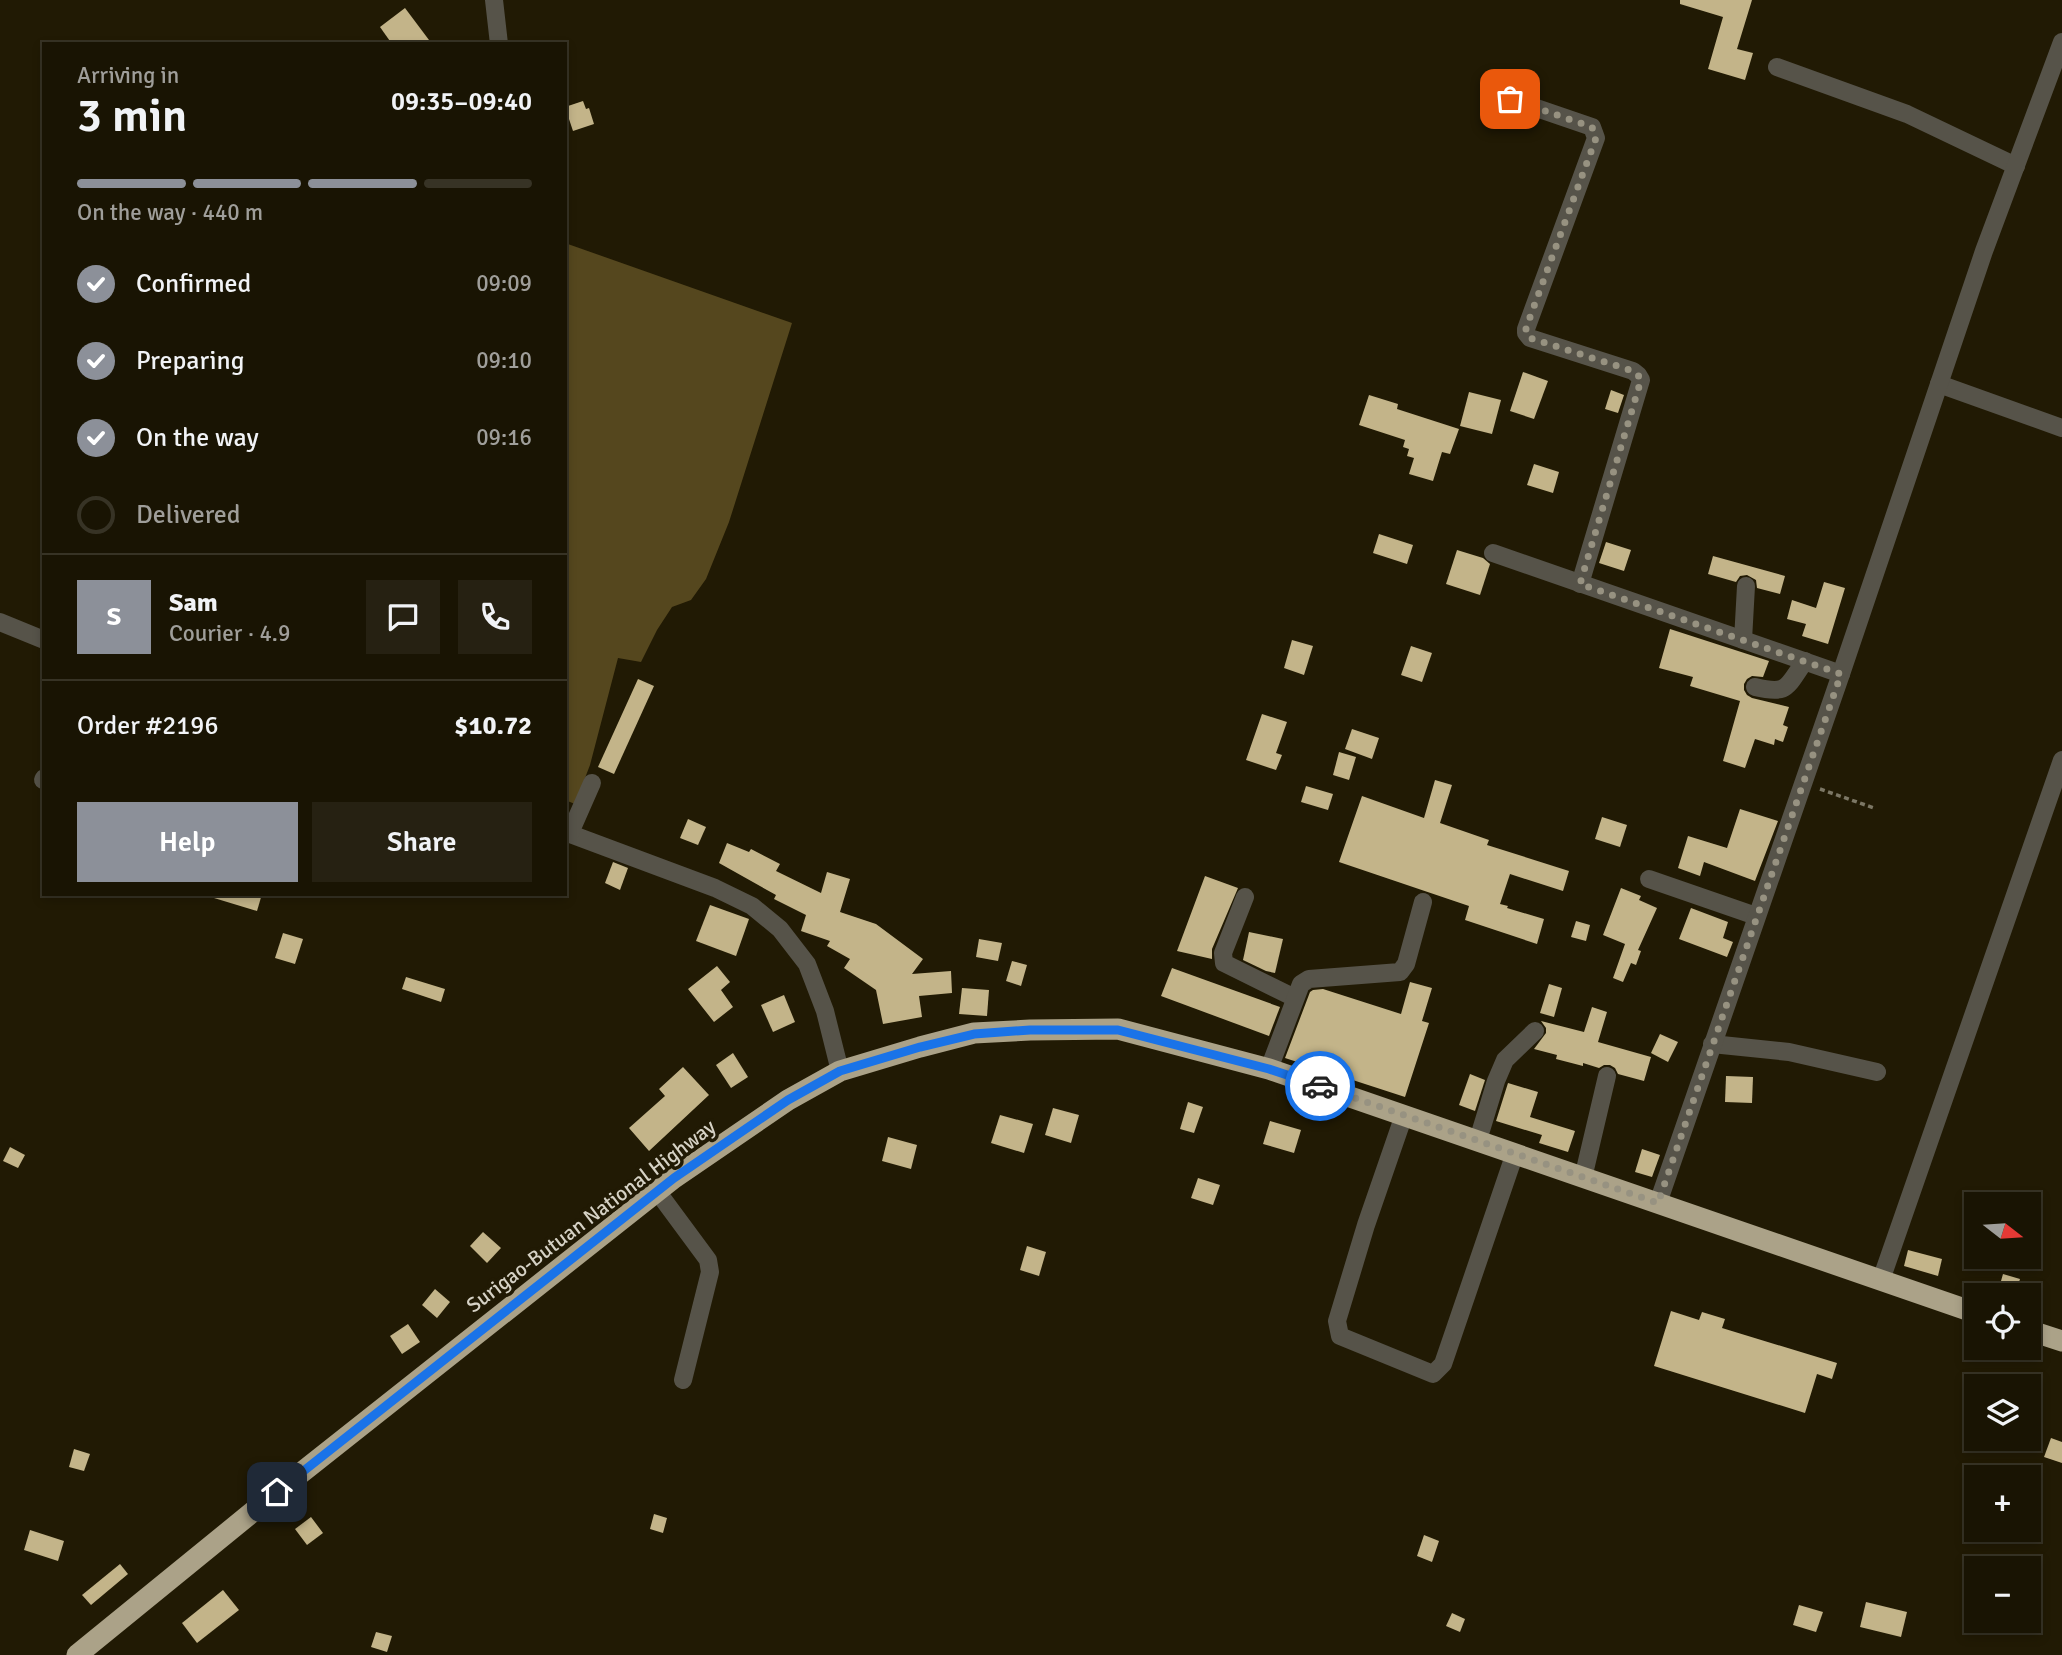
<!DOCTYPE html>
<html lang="en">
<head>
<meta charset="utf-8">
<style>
  :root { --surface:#191403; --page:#262112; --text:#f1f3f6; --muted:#9f9e9a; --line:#373325; --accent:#8c9099 }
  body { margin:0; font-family:Signika,sans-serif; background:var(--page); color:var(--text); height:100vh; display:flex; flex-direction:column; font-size:26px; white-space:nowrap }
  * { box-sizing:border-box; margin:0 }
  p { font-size:23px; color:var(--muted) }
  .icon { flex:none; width:38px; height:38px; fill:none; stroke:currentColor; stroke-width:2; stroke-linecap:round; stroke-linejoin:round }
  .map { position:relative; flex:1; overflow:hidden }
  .sheet { position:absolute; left:42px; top:42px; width:525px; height:854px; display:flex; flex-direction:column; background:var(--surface); border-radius:0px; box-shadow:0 4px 10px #0003,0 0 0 2px var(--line) }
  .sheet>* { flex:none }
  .needle { width:46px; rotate:107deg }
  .fabs { position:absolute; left:1964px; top:1192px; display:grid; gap:14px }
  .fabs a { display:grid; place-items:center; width:77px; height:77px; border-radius:0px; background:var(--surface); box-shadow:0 4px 10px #0003,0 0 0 2px var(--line); font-size:35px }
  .pin { position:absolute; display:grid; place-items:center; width:60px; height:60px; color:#fff; margin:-30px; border-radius:14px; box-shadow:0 4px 10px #0006 }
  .courier { position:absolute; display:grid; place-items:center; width:70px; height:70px; margin:-35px; border:5px solid #1a73e8; border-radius:50%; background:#fff; color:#222; box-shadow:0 2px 9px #0007 }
  .overview em { font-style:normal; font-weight:600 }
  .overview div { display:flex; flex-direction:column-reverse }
  .overview { display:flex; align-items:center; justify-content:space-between; height:119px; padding:0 35px }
  h1 { font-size:46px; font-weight:600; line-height:52px }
  .bar { display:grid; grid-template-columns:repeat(4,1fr); gap:10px 7px; align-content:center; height:84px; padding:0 35px }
  .bar i { height:9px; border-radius:5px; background:var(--line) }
  .bar .active { background:var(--accent) }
  .bar p { grid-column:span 4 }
  .line { display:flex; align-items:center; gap:18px; padding:0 35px; border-top:2px solid var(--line) }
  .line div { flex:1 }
  .round { display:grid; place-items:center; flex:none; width:74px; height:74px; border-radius:0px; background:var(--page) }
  ol { padding:0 35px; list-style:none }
  li { display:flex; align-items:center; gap:21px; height:77px }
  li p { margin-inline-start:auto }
  li .icon { padding:7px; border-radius:50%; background:var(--accent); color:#fff; stroke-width:4 }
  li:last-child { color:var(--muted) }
  li i { width:38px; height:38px; border:4px solid var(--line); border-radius:50% }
  .cta { display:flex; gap:14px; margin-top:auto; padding:14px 35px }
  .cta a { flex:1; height:80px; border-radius:0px; background:var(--accent); color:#fff; font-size:28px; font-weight:600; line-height:80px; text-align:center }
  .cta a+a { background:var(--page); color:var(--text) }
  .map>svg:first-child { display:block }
</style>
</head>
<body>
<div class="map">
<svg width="2062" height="1655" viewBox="0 0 2062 1655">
  <rect width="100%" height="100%" fill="#211a04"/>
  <!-- water -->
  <polygon fill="#55471e" points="565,243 792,323 729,522 706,579 691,600 672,607 657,630 641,662 618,658 590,765 575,804 565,800"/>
  <!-- building -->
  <g fill="#c3b489">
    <polygon points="1680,0 1752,0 1737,49 1753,53 1745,80 1708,69 1723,17 1680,4"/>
    <polygon points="405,8 432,44 392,44 380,27"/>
    <polygon points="583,101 586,109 589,108 594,124 573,131 565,107"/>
    <polygon points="1523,372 1548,381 1534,419 1510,411"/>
    <polygon points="1611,390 1624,395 1618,413 1605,409"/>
    <polygon points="1469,392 1501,400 1492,434 1460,426"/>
    <polygon points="1369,395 1398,404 1397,409 1459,429 1450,454 1442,452 1433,481 1409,474 1414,458 1407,456 1409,449 1403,447 1405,440 1359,425"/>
    <polygon points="1534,464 1559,472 1553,493 1527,485"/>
    <polygon points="1379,534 1413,545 1407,564 1373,553"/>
    <polygon points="1606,542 1631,550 1624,571 1599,563"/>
    <polygon points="1457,550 1483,558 1490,564 1480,595 1446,584"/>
    <polygon points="1713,556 1785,576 1780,594 1757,588 1756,580 1747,575 1740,576 1736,582 1708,574"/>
    <polygon points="1824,582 1845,588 1828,644 1802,636 1806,624 1787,619 1792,600 1816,608"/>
    <polygon points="1670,629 1769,661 1763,677 1752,676 1747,679 1744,684 1744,690 1747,695 1752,698 1789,707 1783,725 1788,727 1783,742 1775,739 1774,745 1755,739 1745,768 1723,761 1740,701 1690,686 1693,677 1659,668"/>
    <polygon points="1292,640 1313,646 1304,675 1284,668"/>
    <polygon points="1411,646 1432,653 1422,682 1401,675"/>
    <polygon points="638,679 654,686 614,774 598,767"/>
    <polygon points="1262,714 1287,722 1276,753 1282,755 1276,770 1246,760"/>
    <polygon points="1352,729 1379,738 1372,759 1345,749"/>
    <polygon points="1339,752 1356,757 1349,780 1333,775"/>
    <polygon points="1435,780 1452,785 1440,823 1489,840 1487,845 1569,871 1563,891 1510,874 1500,904 1508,906 1507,908 1544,919 1537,944 1465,920 1469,906 1339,862 1362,796 1424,818"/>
    <polygon points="1306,786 1333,794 1328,810 1301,802"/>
    <polygon points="1740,809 1778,821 1755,881 1704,862 1700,876 1678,868 1688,836 1727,848"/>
    <polygon points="1602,817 1627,825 1620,847 1595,839"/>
    <polygon points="688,819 706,827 698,845 680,838"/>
    <polygon points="727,843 749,852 751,849 780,864 776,871 821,893 827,872 850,879 840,912 876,924 923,959 912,974 951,971 952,993 919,996 922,1017 883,1024 876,990 844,968 850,959 827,946 830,941 801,931 806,915 774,899 776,895 719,863"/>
    <polygon points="613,862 628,868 620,890 605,883"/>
    <polygon points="1205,876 1238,888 1212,949 1212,959 1177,951"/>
    <polygon points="1621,888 1641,896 1639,900 1657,908 1638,950 1641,951 1636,965 1631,963 1623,982 1613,978 1625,944 1603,935"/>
    <polygon points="215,894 262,894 257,911 214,898"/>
    <polygon points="710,905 749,919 736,956 696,941"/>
    <polygon points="1691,908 1728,922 1723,938 1733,942 1727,957 1679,939"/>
    <polygon points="1576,921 1590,925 1586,941 1571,937"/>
    <polygon points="1249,932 1283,939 1275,973 1266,971 1243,960"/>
    <polygon points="283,933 303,939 295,964 275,958"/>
    <polygon points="979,939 1002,943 998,961 976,957"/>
    <polygon points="1012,961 1027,965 1021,986 1006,981"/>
    <polygon points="717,966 730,982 721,990 733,1007 714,1022 688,989"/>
    <polygon points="1172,968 1280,1007 1269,1036 1161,996"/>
    <polygon points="406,977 445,989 441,1002 402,989"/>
    <polygon points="1410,982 1432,988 1422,1021 1429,1023 1405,1097 1285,1058 1310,992 1313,990 1323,989 1401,1014"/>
    <polygon points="1549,984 1562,988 1554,1017 1540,1013"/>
    <polygon points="962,988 989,990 987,1016 959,1014"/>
    <polygon points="784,995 795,1022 773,1032 761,1005"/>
    <polygon points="1592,1007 1607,1012 1598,1042 1651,1057 1644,1081 1618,1074 1615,1068 1610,1065 1604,1065 1599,1068 1583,1063 1583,1066 1556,1059 1557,1055 1534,1049 1546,1033 1546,1028 1541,1021 1584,1032"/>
    <polygon points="1660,1034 1678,1042 1668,1062 1651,1053"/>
    <polygon points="733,1053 748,1077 731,1088 716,1065"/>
    <polygon points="683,1067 709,1095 649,1151 629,1128 665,1096 659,1089"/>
    <polygon points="1470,1074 1485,1080 1475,1111 1459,1105"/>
    <polygon points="1726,1076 1753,1077 1752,1103 1725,1102"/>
    <polygon points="1508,1083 1538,1092 1530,1117 1575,1131 1568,1152 1539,1143 1542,1135 1496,1121"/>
    <polygon points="1188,1102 1203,1107 1194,1133 1180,1129"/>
    <polygon points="1053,1108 1079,1115 1071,1143 1045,1135"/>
    <polygon points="1000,1115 1033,1124 1024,1153 991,1143"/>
    <polygon points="1270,1121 1301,1130 1294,1153 1263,1144"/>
    <polygon points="888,1137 917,1145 911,1169 882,1161"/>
    <polygon points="10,1147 25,1155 18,1168 3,1161"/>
    <polygon points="1642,1149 1660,1155 1652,1177 1635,1172"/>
    <polygon points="1198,1178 1220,1185 1213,1205 1191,1198"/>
    <polygon points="483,1232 501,1248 487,1263 470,1246"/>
    <polygon points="1027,1246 1046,1252 1039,1276 1020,1270"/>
    <polygon points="1908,1250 1942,1259 1938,1276 1904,1266"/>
    <polygon points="2003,1274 2020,1279 2015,1295 1997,1295"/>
    <polygon points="435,1289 450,1302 437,1318 422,1305"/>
    <polygon points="1671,1311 1699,1320 1702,1312 1725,1319 1722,1328 1837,1363 1832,1379 1817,1374 1805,1413 1654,1366"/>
    <polygon points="408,1324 420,1342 402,1354 390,1336"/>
    <polygon points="2051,1438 2062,1442 2062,1463 2044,1457"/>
    <polygon points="74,1449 90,1454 84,1471 69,1467"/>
    <polygon points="654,1514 667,1518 663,1533 650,1529"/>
    <polygon points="311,1517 323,1533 307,1545 295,1529"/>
    <polygon points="30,1530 64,1541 58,1561 24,1550"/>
    <polygon points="1424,1535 1439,1541 1432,1562 1417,1556"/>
    <polygon points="120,1564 128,1574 91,1605 82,1595"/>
    <polygon points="223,1590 239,1610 197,1643 182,1623"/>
    <polygon points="1866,1602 1907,1612 1901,1637 1860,1627"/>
    <polygon points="1799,1605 1823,1612 1816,1632 1793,1625"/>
    <polygon points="1452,1613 1465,1619 1460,1632 1446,1626"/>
    <polygon points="376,1632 392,1636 387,1652 371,1647"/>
  </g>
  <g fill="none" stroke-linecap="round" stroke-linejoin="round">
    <!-- path -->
    <polyline stroke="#7c7765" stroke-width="3.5" stroke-dasharray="5 3.5" stroke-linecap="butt" points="1820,789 1874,808"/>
    <!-- minor -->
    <g stroke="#565349" stroke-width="18">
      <polyline points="494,0 499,44"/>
      <polyline points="1777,67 1907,114 2016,166"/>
      <polyline points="1510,99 1592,127 1596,138 1526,329 1526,333 1530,338 1633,371 1638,375 1641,380 1580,584"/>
      <polyline points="1939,384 2062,428"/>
      <polyline points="1493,553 1841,674"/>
      <polyline points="0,622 44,640"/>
      <polyline points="1743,640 1746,586"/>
      <path d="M1755,687C1789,695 1786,687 1805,661"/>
      <polyline points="43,780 44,778"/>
      <polyline points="565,832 715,888 752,906 780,929 807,964 825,1011 840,1071"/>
      <polyline points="570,833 592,783"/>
      <polyline points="1649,879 1756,916"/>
      <polyline points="1245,897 1223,953 1224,963 1295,998"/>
      <polyline points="1712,1044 1789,1052 1877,1072"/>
      <polyline points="1269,1069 1301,984 1309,979 1400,972 1406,964 1423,902"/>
      <polyline points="1404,1115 1366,1225 1337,1321 1340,1336 1433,1374 1443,1364 1515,1153"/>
      <polyline points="1478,1140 1496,1081 1505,1060 1535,1031"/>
      <polyline points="1583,1178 1607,1076"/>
      <polyline points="657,1191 708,1260 710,1272 683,1380"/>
      <polyline points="1658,1203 1841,674 1984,251 2062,42"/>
      <polyline points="1881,1280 2062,760"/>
    </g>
    <!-- highway -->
    <g stroke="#aba288" stroke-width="21">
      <polyline points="2028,1330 2062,1341"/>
      <polyline points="77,1655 277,1492 674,1178 788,1100 840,1071 920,1047 974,1033 1030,1030 1118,1029 1269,1069 1976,1313"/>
    </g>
  </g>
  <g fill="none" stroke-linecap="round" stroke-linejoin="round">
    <!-- done -->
    <polyline stroke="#979281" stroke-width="7" stroke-dasharray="0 12.6" points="1320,1086 1658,1203 1841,674 1580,584 1641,380 1638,375 1633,371 1530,338 1526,333 1526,328 1596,138 1592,127 1510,99"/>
    <!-- route -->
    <polyline stroke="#1a73e8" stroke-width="9" points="277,1492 674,1178 788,1100 840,1071 920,1047 974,1034 1030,1030 1118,1030 1269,1069 1320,1086"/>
  </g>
  <g text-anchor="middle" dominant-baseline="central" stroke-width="7" stroke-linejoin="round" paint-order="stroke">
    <!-- street labels -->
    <g font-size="21" fill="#d6d2c5" stroke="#211a04">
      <text transform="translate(591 1216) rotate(-37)">Surigao-Butuan National Highway</text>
    </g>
  </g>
</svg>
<div class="fabs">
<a><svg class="needle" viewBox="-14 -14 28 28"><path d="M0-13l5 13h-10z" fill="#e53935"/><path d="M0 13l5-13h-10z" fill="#9f9e9a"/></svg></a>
<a><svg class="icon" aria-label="locate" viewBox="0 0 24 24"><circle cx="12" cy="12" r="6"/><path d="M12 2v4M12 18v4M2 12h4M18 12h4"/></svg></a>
<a><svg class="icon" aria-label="layers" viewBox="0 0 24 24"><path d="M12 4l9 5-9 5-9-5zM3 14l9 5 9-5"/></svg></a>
<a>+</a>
<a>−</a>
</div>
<div class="pin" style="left:1510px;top:99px;background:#ea580c"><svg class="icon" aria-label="bag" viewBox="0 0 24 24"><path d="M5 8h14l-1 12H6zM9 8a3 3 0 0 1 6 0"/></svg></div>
<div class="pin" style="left:277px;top:1492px;background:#1f2937"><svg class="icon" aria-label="home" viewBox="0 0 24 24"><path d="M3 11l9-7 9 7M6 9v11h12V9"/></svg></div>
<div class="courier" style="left:1320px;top:1086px"><svg class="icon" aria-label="car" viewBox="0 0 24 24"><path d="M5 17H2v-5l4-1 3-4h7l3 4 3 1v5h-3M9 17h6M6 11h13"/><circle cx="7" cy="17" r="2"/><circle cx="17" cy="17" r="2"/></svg></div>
<section class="sheet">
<div class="overview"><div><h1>3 min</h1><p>Arriving in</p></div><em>09:35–09:40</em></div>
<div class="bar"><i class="active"></i><i class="active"></i><i class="active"></i><i></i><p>On the way · 440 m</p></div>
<ol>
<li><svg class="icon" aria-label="check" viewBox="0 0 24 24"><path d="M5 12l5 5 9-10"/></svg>Confirmed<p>09:09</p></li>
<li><svg class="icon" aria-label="check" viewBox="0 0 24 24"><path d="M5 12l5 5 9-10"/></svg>Preparing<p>09:10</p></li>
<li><svg class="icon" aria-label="check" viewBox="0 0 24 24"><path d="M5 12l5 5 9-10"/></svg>On the way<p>09:16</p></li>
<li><i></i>Delivered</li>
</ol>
<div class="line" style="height:126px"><b class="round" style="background:var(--accent);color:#fff">S</b><div><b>Sam</b><p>Courier · 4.9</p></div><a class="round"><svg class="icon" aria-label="chat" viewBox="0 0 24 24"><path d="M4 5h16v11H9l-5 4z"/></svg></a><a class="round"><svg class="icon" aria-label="phone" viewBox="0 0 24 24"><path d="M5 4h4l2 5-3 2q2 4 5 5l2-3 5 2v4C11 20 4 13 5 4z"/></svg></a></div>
<div class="line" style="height:91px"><div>Order #2196</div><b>$10.72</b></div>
<div class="cta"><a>Help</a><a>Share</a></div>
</section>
</div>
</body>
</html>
